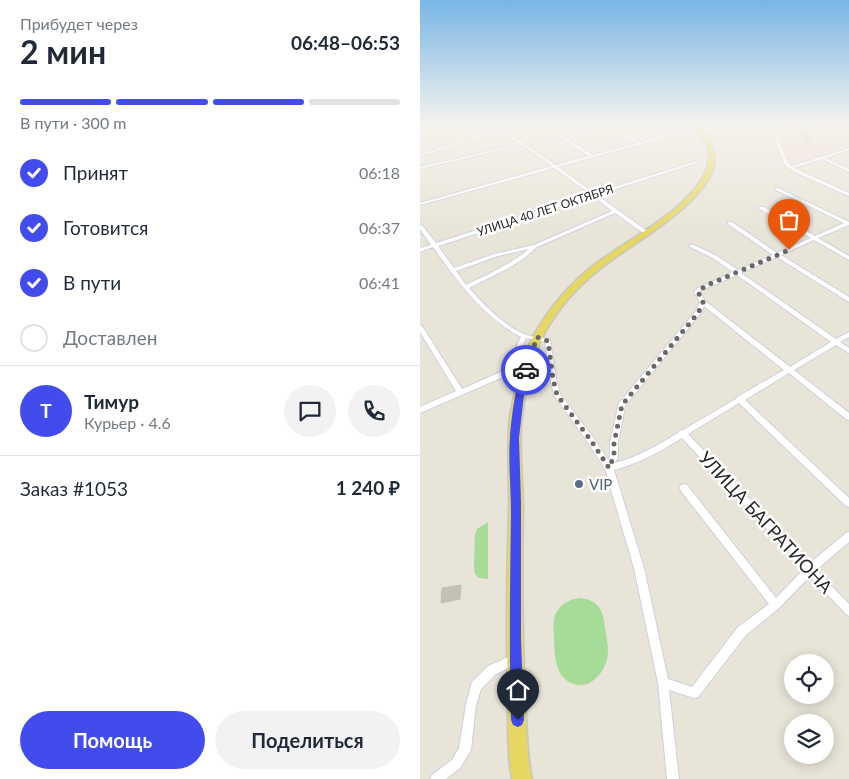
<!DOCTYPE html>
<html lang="ru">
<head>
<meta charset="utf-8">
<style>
  :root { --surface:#fff; --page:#f2f2f3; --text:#1f2937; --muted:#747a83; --line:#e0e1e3; --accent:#424cec }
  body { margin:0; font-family:Lato,sans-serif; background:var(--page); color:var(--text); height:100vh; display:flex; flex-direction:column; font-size:19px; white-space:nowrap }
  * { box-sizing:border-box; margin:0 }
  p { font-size:16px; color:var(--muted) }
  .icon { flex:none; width:28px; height:28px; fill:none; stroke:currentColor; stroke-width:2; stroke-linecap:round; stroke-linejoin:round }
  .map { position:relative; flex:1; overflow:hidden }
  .drawer { display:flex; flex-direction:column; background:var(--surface); width:420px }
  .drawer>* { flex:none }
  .controls { position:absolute; left:364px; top:654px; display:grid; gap:10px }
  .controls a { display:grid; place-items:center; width:50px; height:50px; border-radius:50%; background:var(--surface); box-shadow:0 2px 12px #0003; font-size:25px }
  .pin { position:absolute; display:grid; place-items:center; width:42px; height:42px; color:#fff; margin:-51px -21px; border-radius:50% 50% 50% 0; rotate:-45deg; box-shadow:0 0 5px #0007 }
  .pin .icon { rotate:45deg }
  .courier { position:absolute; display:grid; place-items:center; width:50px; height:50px; margin:-25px; border:4px solid #424cec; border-radius:50%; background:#fff; color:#222; box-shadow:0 1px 6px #0007 }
  .summary em { font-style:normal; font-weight:700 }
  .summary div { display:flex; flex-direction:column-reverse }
  .summary { display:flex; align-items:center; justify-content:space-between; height:85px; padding:0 20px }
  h1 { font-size:32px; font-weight:700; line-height:38px }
  .bar { display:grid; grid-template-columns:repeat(4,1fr); gap:8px 5px; align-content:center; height:60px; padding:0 20px }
  .bar i { height:6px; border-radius:4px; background:var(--line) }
  .bar .selected { background:var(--accent) }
  .bar p { grid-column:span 4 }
  .line { display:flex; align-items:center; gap:12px; padding:0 20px; border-top:1px solid var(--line) }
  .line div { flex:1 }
  .round { display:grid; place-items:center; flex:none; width:52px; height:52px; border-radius:26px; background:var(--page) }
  ol { padding:0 20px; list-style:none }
  li { display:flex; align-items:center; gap:15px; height:55px }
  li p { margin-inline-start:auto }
  li .icon { padding:5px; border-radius:50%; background:var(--accent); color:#fff; stroke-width:4 }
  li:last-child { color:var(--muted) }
  li i { width:28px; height:28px; border:2px solid var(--line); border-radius:50% }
  .action { display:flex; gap:10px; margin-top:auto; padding:10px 20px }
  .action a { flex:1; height:58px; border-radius:30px; background:var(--accent); color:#fff; font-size:20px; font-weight:700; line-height:58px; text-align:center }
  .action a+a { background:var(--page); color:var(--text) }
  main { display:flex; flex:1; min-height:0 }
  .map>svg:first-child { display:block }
</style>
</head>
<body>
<main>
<section class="drawer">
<div class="summary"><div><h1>2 мин</h1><p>Прибудет через</p></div><em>06:48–06:53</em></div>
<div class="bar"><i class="selected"></i><i class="selected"></i><i class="selected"></i><i></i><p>В пути · 300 m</p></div>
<ol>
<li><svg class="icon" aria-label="check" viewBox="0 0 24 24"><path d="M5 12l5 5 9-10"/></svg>Принят<p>06:18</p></li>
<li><svg class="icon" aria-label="check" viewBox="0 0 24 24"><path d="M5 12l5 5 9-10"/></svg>Готовится<p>06:37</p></li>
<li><svg class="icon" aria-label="check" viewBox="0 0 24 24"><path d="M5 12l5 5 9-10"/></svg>В пути<p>06:41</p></li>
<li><i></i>Доставлен</li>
</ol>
<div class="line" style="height:90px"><b class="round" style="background:var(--accent);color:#fff">Т</b><div><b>Тимур</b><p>Курьер · 4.6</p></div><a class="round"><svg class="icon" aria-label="chat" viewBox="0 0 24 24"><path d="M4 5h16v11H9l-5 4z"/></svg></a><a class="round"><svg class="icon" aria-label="phone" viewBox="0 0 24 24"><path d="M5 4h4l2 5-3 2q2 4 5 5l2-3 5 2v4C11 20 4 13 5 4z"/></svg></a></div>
<div class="line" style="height:65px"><div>Заказ #1053</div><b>1 240 ₽</b></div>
<div class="action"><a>Помощь</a><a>Поделиться</a></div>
</section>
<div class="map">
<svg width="429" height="779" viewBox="0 0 429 779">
  <rect width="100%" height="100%" fill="#e8e4d8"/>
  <!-- medical -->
  <polygon fill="#efd8d6" points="356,125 429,125 429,145 385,161 369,161"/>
  <!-- green -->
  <g fill="#a6dc98">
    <polygon points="68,522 68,579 59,578 55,574 54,568 55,534 57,529"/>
    <path d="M161,598C167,599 174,601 178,606C183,612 184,620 185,628C186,635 188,643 188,651C188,666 176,686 159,685C135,682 135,658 134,640C134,631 132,621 136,613C142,603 150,599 161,598Z"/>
  </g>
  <!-- building -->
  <g fill="#c3c0b8" stroke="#c3bfb3">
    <polygon points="376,125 383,125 391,142 383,141"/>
    <polygon points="41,585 40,599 21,603 22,588"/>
  </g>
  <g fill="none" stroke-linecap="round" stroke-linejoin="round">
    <defs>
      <g id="minor">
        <polygon points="11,125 16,125 0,130 0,128"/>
        <path d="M63,125C69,125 75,129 80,129C86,129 92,125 98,125V126L83,130L104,143L135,165L169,156L144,140V138L181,129L197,128L221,142L245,135L228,125H231L248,134L266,129L267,127L265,125H268L271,127L269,131L138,167L174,193L280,160V162L177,195L227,231V233H223L195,213L117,247L103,259L85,270L49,288C63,304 86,328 107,335C114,337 123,337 130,340L136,379L140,394L175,440L188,460L190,456V443L199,403L275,312L280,302L274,292L278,288L313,272L293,258L270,247V245H274L297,256L318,270L353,255L308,224V222H312L357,253L391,238L340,209V207H344L395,236L424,223L356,190V188H358L429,222V225L398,238L429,256V260L394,240L361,255L429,297V302L357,257L321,273L416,339L429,332V337L420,342L429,348V353L416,345L374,370L429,413V420L426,419L369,373L325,400L429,498V507L426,506L319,403L268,434L390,563L426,533L429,532V542L396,570L429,604V616L426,614L390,576L359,608L326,635L278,697L274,698L249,690L259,779H247L238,683L214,568L185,469L169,444L134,395L130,379L125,342L106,338L90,374L0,413V407L36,391L0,332V325L2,326L42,389L85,370L101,337C62,316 39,283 13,247L0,252V248L11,245L0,229V225H2L16,243L170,194L134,168L0,205V203L132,166L102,145L0,169V167L100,144L80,131L0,156V154L77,130L63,126ZM196,130L217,143L173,155L148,139L181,131ZM173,196L192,211L114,245L74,254L34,268L18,246ZM109,249C90,265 68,274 46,285L36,271L78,256ZM317,275L411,342L370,367L285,301L280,292L282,290ZM284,306L364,370L319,396L317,397L316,399L263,430L259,431L258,433C238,445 218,457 195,463L198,456V443L205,406L280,314ZM262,438L384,569L356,598L267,485L264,484L261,485L260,488L261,491L349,604L318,627L272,687L248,679L224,568L194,470C220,463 239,452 262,438Z"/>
        <polygon points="286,125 291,125 279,128 277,127"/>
        <polygon points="349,125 353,125 368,163 372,166 429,148 429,150 405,158 429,169 429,172 402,159 374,168 429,193 429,196 374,172 365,165"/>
        <polygon points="95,654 99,655 100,659 99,663 76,674 61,689 56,705 51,750 40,768 26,779 10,779 12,775 32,760 39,748 46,705 52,682 68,666"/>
      </g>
      <path id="primary" d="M274,125H280C288,138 297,149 294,166C286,204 210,245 181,268C158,286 138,308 124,334C111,359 105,389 102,417C98,447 103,477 103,508C102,571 102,633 105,696C107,724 106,752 112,779H92C87,752 88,724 88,696C86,634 87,572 89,510C90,479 86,447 90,416C95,388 101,358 115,333C130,307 151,283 174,265C205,241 276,206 287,167C292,150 283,138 274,125Z"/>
    </defs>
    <!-- minor casing -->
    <use href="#minor" stroke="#cecfdf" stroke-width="2"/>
    <!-- primary casing -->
    <use href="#primary" stroke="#c7c7c7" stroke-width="3"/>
    <!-- minor -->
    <use href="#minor" fill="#fff" fill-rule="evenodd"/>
    <!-- primary -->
    <use href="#primary" fill="#e5d761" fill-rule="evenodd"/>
  </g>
  <!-- sky -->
  <linearGradient id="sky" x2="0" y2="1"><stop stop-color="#78b5e6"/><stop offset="0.53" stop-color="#f5f3ed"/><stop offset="1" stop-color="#f5f3ed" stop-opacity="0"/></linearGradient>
  <rect width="429" height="234" fill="url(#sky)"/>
  <!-- route -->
  <path fill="#424cec" d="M106,367L110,370L105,386L99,438L101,502V639L104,720L102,725L98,727L93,725L91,720C89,651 90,581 91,512C91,487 88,461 90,436C91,424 96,372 106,367Z"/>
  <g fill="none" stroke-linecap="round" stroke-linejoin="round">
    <!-- done -->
    <polyline stroke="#6a6864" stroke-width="5" stroke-dasharray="0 9" points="106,370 117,337 128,341 133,379 137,395 172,442 189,468 194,456 194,443 202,405 278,313 283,302 278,292 285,286 369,250"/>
  </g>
  <!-- markers -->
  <circle fill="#5c6f8a" stroke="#fff" stroke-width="2" cx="159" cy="484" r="5"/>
  <g text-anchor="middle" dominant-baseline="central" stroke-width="5" stroke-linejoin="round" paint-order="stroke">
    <!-- far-street labels -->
    <g font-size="12" fill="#262626" stroke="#fff">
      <text transform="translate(125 210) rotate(-18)">УЛИЦА 40 ЛЕТ ОКТЯБРЯ</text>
    </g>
    <!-- service labels -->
    <g font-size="15" fill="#4e5e75" stroke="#fff" text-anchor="start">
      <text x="169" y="484">VIP</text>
    </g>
    <!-- near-street labels -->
    <g font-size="18" fill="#262626" stroke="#fff">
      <text transform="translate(346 522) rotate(47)">УЛИЦА БАГРАТИОНА</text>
    </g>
  </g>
</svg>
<div class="controls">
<a><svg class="icon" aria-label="locate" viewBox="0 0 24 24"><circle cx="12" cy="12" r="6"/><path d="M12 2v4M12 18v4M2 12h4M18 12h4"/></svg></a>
<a><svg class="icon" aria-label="layers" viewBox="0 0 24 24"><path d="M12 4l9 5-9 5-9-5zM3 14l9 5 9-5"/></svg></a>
</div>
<div class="pin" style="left:369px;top:250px;background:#ea580c"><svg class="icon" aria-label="bag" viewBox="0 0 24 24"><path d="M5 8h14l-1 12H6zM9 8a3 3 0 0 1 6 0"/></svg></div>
<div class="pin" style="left:98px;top:720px;background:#1f2937"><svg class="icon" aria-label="home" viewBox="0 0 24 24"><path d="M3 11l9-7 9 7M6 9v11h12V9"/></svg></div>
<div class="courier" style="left:106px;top:370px"><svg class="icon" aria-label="car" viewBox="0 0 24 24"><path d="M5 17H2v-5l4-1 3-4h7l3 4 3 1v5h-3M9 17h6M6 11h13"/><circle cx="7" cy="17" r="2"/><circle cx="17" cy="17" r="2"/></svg></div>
</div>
</main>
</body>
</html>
